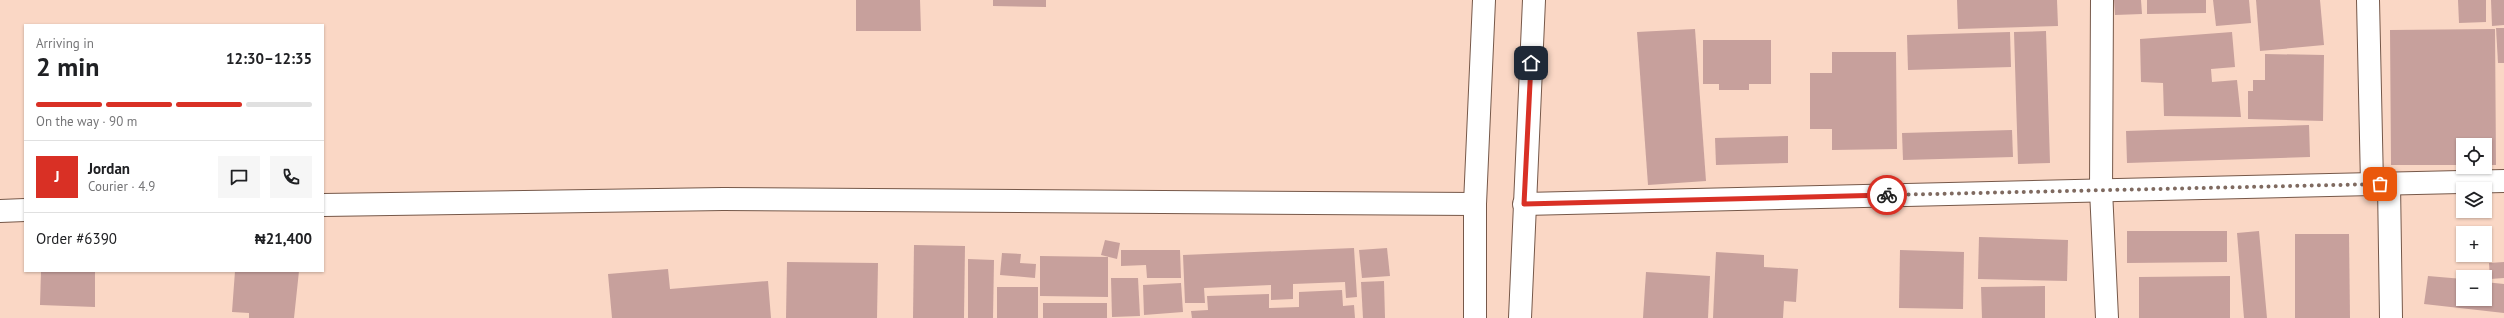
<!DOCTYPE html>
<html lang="en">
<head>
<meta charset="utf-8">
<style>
  :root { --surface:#fff; --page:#f6f6f6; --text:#202124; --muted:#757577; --line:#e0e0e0; --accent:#d93025 }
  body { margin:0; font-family:"PT Sans",sans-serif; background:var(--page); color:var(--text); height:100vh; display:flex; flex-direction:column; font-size:15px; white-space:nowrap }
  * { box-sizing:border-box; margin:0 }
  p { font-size:13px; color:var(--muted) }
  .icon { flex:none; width:22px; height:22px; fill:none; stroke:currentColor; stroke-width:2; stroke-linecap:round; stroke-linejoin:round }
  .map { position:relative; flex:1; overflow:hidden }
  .details { position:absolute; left:24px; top:24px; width:300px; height:248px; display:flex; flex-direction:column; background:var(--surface); border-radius:0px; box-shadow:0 1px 3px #0004 }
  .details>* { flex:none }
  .controls { position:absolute; left:2456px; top:138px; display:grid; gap:8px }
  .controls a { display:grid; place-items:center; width:36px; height:36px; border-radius:0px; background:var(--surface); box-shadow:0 1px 3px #0004; font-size:20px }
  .pin { position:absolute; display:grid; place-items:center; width:34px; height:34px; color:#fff; margin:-17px; border-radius:8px; box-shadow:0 2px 6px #0006 }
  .courier { position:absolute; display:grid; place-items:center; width:40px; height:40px; margin:-20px; border:3px solid #d93025; border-radius:50%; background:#fff; color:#222; box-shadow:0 1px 5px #0007 }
  .summary em { font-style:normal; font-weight:700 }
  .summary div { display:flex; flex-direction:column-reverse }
  .summary { display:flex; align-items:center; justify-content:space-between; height:68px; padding:0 12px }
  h1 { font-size:26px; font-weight:700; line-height:30px }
  .bar { display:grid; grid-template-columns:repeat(4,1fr); gap:6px 4px; align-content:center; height:48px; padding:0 12px }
  .bar i { height:5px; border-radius:3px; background:var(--line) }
  .bar .current { background:var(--accent) }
  .bar p { grid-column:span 4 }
  .line { display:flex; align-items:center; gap:10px; padding:0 12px; border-top:1px solid var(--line) }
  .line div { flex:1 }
  .round { display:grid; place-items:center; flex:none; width:42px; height:42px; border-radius:0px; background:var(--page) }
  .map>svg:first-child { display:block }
</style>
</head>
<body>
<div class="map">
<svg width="2504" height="318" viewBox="0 0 2504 318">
  <rect width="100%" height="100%" fill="#fad7c5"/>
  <!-- building -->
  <g fill="#c7a09c">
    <polygon points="856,0 920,0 921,31 856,31"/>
    <polygon points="993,0 1046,0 1046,7 993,6"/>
    <polygon points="1957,0 2057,0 2058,26 1958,29"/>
    <polygon points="2114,0 2141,0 2142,14 2115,15"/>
    <polygon points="2147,0 2206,0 2206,13 2147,14"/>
    <polygon points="2213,0 2249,0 2251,23 2216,26"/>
    <polygon points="2256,0 2320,0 2324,45 2260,51"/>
    <polygon points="2458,0 2486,0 2486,22 2459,23"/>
    <polygon points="2491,0 2504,0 2504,25 2492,26"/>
    <polygon points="2496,28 2504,28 2504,63 2498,63"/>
    <polygon points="1695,29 1706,181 1648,185 1637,32"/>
    <polygon points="2495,29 2496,165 2485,165 2485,145 2463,145 2463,165 2391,165 2390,30"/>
    <polygon points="2046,31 2050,163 2018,164 2014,32"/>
    <polygon points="2010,32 2011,67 1908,70 1907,35"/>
    <polygon points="2232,32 2235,67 2211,69 2212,82 2237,80 2241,117 2164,116 2163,83 2141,82 2140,39"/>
    <polygon points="1703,40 1771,40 1771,84 1749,84 1749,90 1719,90 1719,84 1703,84"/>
    <polygon points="1832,52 1896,52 1897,149 1832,150 1832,129 1810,129 1810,73 1832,73"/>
    <polygon points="2265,54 2324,55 2323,121 2248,119 2248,91 2253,91 2253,80 2265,80"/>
    <polygon points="2309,125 2310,157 2127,163 2126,131"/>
    <polygon points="2012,130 2013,157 1903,160 1902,133"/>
    <polygon points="1788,136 1788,163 1716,165 1715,138"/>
    <polygon points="2127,231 2227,231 2227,262 2127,263"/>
    <polygon points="2259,231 2267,318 2244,318 2237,233"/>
    <polygon points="2295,234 2349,234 2350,318 2295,318"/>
    <polygon points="1979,237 2068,240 2067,281 1978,279"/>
    <polygon points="1105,240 1120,243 1117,259 1101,255"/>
    <polygon points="914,245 965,246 964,318 913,318"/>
    <polygon points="1354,248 1357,297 1346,298 1345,282 1293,284 1293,299 1271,300 1271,285 1204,288 1205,303 1185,303 1183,255"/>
    <polygon points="1387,248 1390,276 1362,278 1359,250"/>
    <polygon points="1121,250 1180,250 1181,278 1147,278 1146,265 1121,266"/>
    <polygon points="1900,250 1964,252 1963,309 1899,308"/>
    <polygon points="1716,252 1764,255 1764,267 1798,269 1796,302 1784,301 1783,318 1713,318"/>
    <polygon points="1002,253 1021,254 1020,263 1036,264 1035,278 1000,275"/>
    <polygon points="1040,256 1108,257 1108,297 1040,296"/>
    <polygon points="968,259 994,260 993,318 968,318"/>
    <polygon points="787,262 878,263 877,318 786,318"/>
    <polygon points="2504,262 2504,278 2490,279 2489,263"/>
    <polygon points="668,269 670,289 768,281 771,318 612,318 608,274"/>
    <polygon points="41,271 95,271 95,307 40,305"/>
    <polygon points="235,271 299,271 294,318 249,318 249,313 232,312"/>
    <polygon points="1646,272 1710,276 1708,318 1643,318"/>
    <polygon points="2230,276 2230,318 2139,318 2139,277"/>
    <polygon points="2428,276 2463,279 2463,299 2485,299 2485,282 2504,284 2504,313 2424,304"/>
    <polygon points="1111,278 1138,278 1140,316 1112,317"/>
    <polygon points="1384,281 1385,318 1363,318 1361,282"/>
    <polygon points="1181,283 1183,312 1144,315 1143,285"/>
    <polygon points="2045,286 2045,318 1982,318 1981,287"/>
    <rect x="997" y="287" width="41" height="31"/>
    <polygon points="1342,290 1343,306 1354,305 1355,318 1192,318 1191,311 1208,310 1207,296 1269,294 1269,308 1299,307 1299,292"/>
    <rect x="1043" y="303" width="64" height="15"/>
  </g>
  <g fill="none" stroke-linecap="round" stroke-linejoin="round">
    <defs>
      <g id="street">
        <polyline points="2102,0 2101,190 2107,318"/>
        <polyline points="2368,0 2372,184"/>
        <polyline points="2389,184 2391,318"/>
        <polyline points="1524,204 2504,181"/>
      </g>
      <g id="secondary">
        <polyline points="323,205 723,199 1475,204"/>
        <polyline points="0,211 25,210"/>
        <polyline points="1475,318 1475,204 1484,0"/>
        <polyline points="1520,318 1534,0"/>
      </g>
    </defs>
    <!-- street casing -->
    <use href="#street" stroke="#765849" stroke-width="24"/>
    <!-- secondary casing -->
    <use href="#secondary" stroke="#765849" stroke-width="24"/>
    <!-- street -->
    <use href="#street" stroke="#fff" stroke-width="22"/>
    <!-- secondary -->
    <use href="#secondary" stroke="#fff" stroke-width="22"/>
  </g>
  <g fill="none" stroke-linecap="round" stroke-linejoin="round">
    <!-- done -->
    <polyline stroke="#7f6a60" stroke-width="4" stroke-dasharray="0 7.2" points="1887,195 2380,184"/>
    <!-- route -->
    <polyline stroke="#d93025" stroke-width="5" points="1531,63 1524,204 1887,195"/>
  </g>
</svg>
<div class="controls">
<a><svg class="icon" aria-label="locate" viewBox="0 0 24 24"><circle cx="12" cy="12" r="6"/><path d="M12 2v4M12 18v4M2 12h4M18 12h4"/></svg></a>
<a><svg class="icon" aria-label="layers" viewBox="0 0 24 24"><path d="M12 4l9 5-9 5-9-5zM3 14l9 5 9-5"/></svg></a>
<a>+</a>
<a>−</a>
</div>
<div class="pin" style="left:2380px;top:184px;background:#ea580c"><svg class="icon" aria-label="bag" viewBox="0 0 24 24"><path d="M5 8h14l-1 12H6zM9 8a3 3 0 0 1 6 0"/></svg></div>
<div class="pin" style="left:1531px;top:63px;background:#1f2937"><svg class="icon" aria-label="home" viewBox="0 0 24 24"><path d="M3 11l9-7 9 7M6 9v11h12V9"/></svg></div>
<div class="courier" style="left:1887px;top:195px"><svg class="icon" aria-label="bike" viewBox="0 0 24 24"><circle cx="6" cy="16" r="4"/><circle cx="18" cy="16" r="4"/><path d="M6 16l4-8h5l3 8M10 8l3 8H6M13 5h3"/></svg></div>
<section class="details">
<div class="summary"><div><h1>2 min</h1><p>Arriving in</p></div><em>12:30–12:35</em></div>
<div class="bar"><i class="current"></i><i class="current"></i><i class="current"></i><i></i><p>On the way · 90 m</p></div>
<div class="line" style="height:72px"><b class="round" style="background:var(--accent);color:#fff">J</b><div><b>Jordan</b><p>Courier · 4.9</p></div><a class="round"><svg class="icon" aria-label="chat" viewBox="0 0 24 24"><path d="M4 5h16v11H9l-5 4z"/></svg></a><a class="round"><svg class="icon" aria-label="phone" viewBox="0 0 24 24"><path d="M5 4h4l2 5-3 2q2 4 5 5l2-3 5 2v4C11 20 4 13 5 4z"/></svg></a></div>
<div class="line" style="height:52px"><div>Order #6390</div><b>₦21,400</b></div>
</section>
</div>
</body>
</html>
